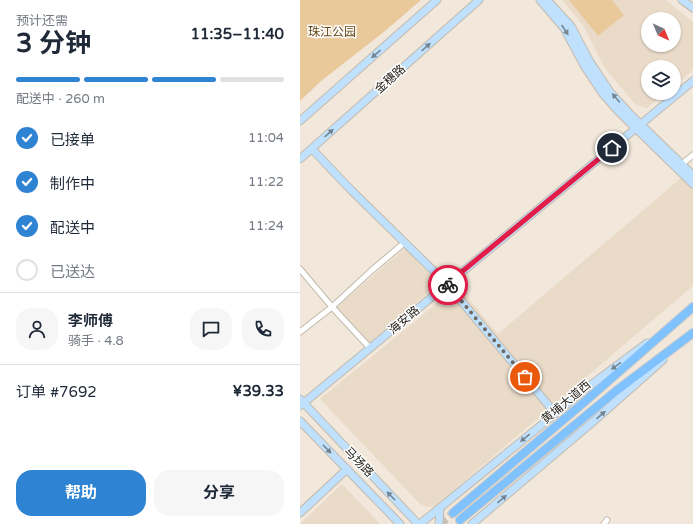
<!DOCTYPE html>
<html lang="zh">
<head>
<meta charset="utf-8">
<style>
  :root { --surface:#fff; --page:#f6f6f7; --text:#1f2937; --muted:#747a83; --line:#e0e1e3; --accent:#2e83d2 }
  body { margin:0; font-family:"Varela Round","Noto Sans SC",sans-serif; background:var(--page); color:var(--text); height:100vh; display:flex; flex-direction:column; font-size:15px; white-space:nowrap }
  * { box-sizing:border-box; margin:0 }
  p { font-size:13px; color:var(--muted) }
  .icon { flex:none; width:22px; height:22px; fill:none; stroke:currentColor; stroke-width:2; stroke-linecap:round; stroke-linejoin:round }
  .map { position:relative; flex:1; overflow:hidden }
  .panel { display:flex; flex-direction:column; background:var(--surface); width:300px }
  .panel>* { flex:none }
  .needle { width:26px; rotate:136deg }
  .fabs { position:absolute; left:341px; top:12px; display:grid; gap:8px }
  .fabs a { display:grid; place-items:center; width:40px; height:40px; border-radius:50%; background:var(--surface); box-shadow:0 1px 3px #0004; font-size:20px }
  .pin { position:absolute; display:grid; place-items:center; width:34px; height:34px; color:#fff; margin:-17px; border:2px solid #fff; border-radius:50%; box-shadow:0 1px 4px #0007 }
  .courier { position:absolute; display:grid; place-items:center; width:40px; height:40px; margin:-20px; border:3px solid #e11d48; border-radius:50%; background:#fff; color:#222; box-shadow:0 1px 5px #0007 }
  .summary em { font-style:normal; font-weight:700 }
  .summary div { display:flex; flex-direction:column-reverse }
  .summary { display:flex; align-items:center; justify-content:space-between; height:68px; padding:0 16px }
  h1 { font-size:26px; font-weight:700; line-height:30px }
  .bar { display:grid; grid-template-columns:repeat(4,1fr); gap:6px 4px; align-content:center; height:48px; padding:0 16px }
  .bar i { height:5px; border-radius:3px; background:var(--line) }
  .bar .on { background:var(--accent) }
  .bar p { grid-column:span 4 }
  .line { display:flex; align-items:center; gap:10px; padding:0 16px; border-top:1px solid var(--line) }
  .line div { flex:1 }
  .round { display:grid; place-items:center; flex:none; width:42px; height:42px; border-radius:16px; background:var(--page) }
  ol { padding:0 16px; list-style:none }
  li { display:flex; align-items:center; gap:12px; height:44px }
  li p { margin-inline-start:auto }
  li .icon { padding:4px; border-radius:50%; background:var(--accent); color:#fff; stroke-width:4 }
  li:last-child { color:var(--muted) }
  li i { width:22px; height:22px; border:2px solid var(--line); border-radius:50% }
  .primary-button { display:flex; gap:8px; margin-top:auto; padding:8px 16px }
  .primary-button a { flex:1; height:46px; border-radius:16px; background:var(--accent); color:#fff; font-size:16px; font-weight:700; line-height:46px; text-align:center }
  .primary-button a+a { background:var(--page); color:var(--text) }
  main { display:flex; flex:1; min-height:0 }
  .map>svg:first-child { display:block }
</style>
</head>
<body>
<main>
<section class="panel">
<div class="summary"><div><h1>3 分钟</h1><p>预计还需</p></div><em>11:35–11:40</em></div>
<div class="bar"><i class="on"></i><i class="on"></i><i class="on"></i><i></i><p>配送中 · 260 m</p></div>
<ol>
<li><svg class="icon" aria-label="check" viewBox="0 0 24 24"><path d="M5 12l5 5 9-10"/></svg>已接单<p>11:04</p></li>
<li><svg class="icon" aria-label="check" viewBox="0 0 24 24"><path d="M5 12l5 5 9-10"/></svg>制作中<p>11:22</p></li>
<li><svg class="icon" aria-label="check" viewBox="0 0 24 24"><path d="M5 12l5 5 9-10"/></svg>配送中<p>11:24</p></li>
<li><i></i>已送达</li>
</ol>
<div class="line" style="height:72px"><a class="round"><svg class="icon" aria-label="person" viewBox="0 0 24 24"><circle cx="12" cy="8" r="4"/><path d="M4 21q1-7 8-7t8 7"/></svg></a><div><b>李师傅</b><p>骑手 · 4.8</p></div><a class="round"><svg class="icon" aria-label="chat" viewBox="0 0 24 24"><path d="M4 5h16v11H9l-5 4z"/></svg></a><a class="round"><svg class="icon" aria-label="phone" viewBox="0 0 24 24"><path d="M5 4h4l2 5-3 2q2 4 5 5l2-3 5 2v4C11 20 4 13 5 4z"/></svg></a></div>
<div class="line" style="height:52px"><div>订单 #7692</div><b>¥39.33</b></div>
<div class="primary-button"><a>帮助</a><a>分享</a></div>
</section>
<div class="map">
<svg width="393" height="524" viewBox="0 0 393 524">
  <rect width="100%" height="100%" fill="#f1e7da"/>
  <!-- built -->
  <g fill="#eadbc9" fill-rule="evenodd">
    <path d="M262,0H366L393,22V70L374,86V67H348V93H365L347,108L336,105L304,67L283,25ZM348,19H374V45H348Z"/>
    <polygon points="382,177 393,188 393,286 135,506 127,507 120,504 20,399 158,286 198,334"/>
    <polygon points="105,248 138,284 69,343 37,307"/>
    <polygon points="42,484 80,524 0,524"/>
  </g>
  <!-- green -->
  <g fill="#e9c89a">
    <polygon points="0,0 121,0 85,31 21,81 0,101"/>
    <polygon points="269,0 312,0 324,15 298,36"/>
  </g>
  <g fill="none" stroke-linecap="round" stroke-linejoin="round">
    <!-- primary-tunnel -->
    <polyline stroke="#c9c0b5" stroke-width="8" stroke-dasharray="8 4" stroke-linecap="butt" points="140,524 153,513"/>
    <defs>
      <g id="street">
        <polyline points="382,164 393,155"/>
        <polyline points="0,269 32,307 70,348"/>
        <polyline points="0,332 32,307 71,271 104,243"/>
        <polyline points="304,524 307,520"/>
      </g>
      <g id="secondary">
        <polyline points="240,0 264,28 285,67 303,94 318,111 393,184"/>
        <polyline points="247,0 271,26 290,62 310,92 331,115 393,175"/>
        <polyline points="382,0 393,8"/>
        <polyline points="0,121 137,0"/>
        <polyline points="12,149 51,190 147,284 255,413"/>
        <polyline points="0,159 179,0"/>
        <polyline points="0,399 118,524"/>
        <polyline points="0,406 393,81"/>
        <polyline points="0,421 100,524"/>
        <polyline points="0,513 47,469"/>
        <polyline points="120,524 288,387 347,343"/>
        <polyline points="139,524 140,508"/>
        <polyline points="172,524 295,420 363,360"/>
      </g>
      <g id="primary">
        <polyline points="153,513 282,404 393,307"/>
        <polyline points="160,520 316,391 393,333"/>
      </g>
    </defs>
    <!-- street casing -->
    <use href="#street" stroke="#c3baad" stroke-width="7"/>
    <!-- secondary casing -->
    <use href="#secondary" stroke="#c3baad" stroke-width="9"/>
    <!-- primary casing -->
    <use href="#primary" stroke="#cccbca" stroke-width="10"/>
    <!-- street -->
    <use href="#street" stroke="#fff" stroke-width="5"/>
    <!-- secondary -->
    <use href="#secondary" stroke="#bfe1fe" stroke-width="7"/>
    <!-- primary -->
    <use href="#primary" stroke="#7fc2fd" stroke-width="8"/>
  </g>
  <!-- one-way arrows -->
  <defs><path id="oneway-solid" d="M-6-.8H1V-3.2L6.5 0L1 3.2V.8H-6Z"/></defs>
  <g fill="#748490">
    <use href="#oneway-solid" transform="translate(265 30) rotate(57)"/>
    <use href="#oneway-solid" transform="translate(126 47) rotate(-42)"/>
    <use href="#oneway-solid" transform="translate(76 54) rotate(139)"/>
    <use href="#oneway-solid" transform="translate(316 98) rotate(-131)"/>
    <use href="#oneway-solid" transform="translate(29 133) rotate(-42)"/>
    <use href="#oneway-solid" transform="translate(316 366) rotate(144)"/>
    <use href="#oneway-solid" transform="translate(301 415) rotate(-41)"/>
    <use href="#oneway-solid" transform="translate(225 438) rotate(141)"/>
    <use href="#oneway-solid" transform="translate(27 449) rotate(46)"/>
    <use href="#oneway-solid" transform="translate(91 496) rotate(-134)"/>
    <use href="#oneway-solid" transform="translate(202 499) rotate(-40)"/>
  </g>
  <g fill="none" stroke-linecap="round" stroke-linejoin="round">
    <!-- done -->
    <polyline stroke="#706a62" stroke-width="4" stroke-dasharray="0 7.2" points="148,285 225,377"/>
    <!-- route -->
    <polyline stroke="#e11d48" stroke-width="5" points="148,285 147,284 312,148"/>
  </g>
  <g text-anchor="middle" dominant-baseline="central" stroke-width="3" stroke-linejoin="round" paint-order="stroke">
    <!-- park labels -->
    <g font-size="12" fill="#694a18" stroke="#fff">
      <text x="32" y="32">珠江公园</text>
    </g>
    <!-- street labels -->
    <g font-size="12" fill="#2a2621" stroke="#fff">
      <text transform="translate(90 79) rotate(-42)">金穗路</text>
      <text transform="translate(104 320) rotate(-40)">海安路</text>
      <text transform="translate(266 402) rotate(-40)">黄埔大道西</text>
      <text transform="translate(59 462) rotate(46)">马场路</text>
    </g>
  </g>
</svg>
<div class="fabs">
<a><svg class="needle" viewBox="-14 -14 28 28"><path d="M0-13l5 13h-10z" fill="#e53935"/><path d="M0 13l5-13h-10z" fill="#747a83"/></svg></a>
<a><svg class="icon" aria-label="layers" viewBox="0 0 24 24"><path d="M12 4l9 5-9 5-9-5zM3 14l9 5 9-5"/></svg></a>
</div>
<div class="pin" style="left:225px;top:377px;background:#ea580c"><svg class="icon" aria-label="bag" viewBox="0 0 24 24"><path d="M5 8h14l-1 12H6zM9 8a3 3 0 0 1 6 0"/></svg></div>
<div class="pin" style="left:312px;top:148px;background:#1f2937"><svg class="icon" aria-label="home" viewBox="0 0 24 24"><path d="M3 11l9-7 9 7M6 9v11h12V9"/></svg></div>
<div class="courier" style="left:148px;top:285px"><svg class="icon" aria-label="bike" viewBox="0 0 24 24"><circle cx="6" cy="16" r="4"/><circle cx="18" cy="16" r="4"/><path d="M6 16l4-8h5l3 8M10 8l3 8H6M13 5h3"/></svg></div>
</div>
</main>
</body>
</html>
